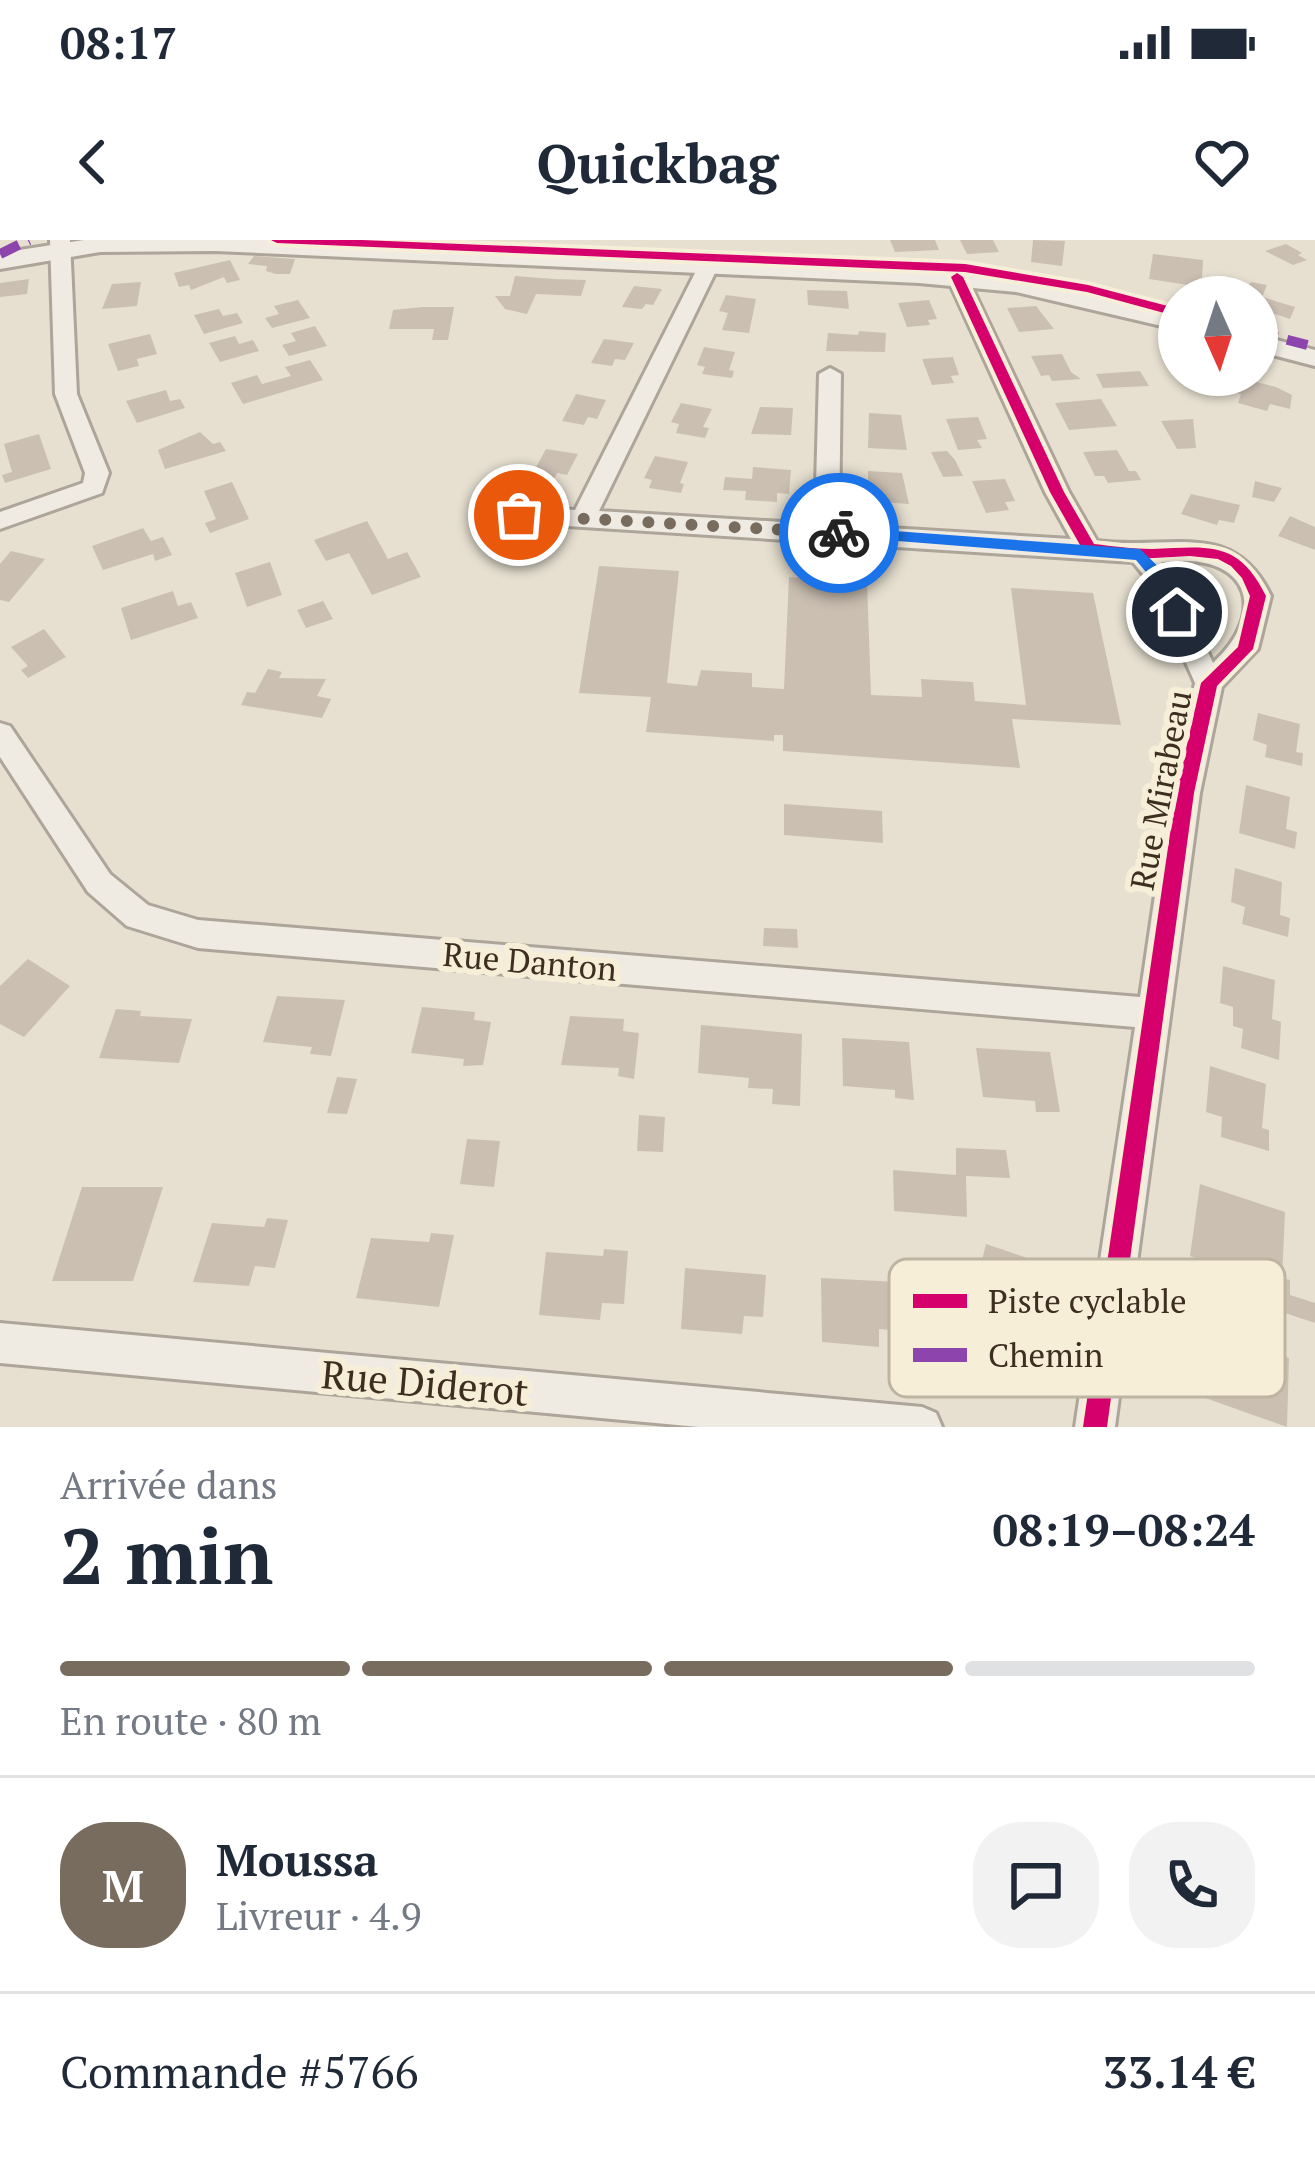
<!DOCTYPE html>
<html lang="fr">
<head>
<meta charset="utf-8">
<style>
  :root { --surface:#fff; --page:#f2f2f3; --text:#1f2937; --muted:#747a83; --line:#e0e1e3; --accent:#786c5e }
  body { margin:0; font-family:"PT Serif",serif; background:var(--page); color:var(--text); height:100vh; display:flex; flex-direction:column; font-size:45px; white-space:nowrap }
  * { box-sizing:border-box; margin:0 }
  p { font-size:39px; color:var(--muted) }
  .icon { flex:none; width:66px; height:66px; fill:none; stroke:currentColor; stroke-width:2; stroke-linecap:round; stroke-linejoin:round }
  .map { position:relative; height:1187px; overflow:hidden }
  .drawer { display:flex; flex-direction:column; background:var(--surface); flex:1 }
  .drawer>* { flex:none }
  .needle { width:78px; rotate:177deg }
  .tools { position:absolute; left:1158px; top:36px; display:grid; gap:24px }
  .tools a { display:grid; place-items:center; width:120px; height:120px; border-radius:50%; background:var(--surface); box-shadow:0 3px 9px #0004; font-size:60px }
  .pin { position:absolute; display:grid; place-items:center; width:102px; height:102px; color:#fff; margin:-51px; border:6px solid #fff; border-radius:50%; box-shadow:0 3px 12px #0007 }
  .courier { position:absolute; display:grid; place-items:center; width:120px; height:120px; margin:-60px; border:9px solid #1a73e8; border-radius:50%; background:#fff; color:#222; box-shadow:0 3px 15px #0007 }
  .head em { font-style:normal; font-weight:700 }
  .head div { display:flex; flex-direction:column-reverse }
  .head { display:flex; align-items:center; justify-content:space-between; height:204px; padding:0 60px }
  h1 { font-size:78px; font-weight:700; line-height:90px }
  .bar { display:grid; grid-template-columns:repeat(4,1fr); gap:18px 12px; align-content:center; height:144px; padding:0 60px }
  .bar i { height:15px; border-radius:9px; background:var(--line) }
  .bar .on { background:var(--accent) }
  .bar p { grid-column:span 4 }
  .line { display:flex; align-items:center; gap:30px; padding:0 60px; border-top:3px solid var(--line) }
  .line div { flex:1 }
  .round { display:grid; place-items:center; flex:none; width:126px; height:126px; border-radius:48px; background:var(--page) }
  .status { display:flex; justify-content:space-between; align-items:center; height:84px; padding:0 60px; background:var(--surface); direction:ltr }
  .status svg { height:33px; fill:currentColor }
  header { display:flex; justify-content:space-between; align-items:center; height:156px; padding:0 60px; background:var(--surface); font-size:54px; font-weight:700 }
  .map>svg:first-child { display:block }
</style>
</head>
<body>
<div class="status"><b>08:17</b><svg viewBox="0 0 49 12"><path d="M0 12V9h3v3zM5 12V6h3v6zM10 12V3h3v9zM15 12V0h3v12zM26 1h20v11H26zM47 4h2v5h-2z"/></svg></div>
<header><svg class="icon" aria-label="back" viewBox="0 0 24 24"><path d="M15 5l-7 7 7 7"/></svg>Quickbag<svg class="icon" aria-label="heart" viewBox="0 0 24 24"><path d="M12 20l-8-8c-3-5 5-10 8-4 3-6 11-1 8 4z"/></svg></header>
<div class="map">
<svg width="1315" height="1187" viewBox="0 0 1315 1187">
  <rect width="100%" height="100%" fill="#e7e0d1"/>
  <!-- building -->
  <g fill="#cbbfb2">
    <polygon points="890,0 935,0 939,10 895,12"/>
    <polygon points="960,0 993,0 999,12 967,14"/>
    <polygon points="1033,0 1065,1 1062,26 1031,22"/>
    <polygon points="1286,4 1302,13 1298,15 1307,20 1293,25 1265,11"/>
    <polygon points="1153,14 1203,20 1202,39 1210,41 1208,48 1149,39"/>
    <polygon points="254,16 295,19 290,34 276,34 266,31 267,26 248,24"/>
    <polygon points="230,20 240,40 227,43 224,37 191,50 189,45 179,47 174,33"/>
    <polygon points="515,36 554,39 586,40 581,56 536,54 527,74 505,69 495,56 510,56"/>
    <polygon points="29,39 27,54 0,57 0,43"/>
    <polygon points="141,42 137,66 102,69 112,44"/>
    <polygon points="1251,42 1267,45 1262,57 1295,67 1290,79 1272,73 1270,80 1257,77 1257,57 1240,57"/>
    <polygon points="634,46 662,49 653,65 646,64 642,69 622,67"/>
    <polygon points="807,50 847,51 849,69 808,65"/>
    <polygon points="726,55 756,59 749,93 722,90 728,73 719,71"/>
    <polygon points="298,60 310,78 272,88 265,78 279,74 274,66"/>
    <polygon points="929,60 937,79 928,80 930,85 907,87 898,63"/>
    <polygon points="1036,66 1054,89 1019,92 1007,68"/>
    <polygon points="423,67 454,67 448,100 432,100 434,89 389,89 393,70"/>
    <polygon points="219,69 223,76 237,73 243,83 204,94 194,75"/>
    <polygon points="315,86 327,106 289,116 282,105 296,101 291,93"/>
    <polygon points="859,91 886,93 885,112 826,111 828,93 858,95"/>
    <polygon points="150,94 157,114 137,119 139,126 118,131 108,104"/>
    <polygon points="235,96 239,104 253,100 259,111 220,122 209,103"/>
    <polygon points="604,99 634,103 625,120 615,119 612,126 591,123"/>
    <polygon points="704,107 735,112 729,130 734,131 732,138 702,134 705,127 697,125"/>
    <polygon points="1062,114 1071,132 1081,139 1052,141 1049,135 1041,136 1031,116"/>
    <polygon points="953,117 959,135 951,136 954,143 932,145 922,119"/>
    <polygon points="310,120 323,140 243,164 231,143 257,135 262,144 291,136 285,127"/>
    <polygon points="1140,131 1149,146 1103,148 1096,134"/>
    <polygon points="1198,135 1230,135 1276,147 1292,155 1290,169 1270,164 1267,171 1238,163 1241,154 1195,142"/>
    <polygon points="166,150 170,161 180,159 185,168 137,183 126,161"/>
    <polygon points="576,154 606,160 597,179 588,177 584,185 562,181"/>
    <polygon points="1101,159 1117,186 1069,190 1055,163"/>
    <polygon points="681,163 712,169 703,187 709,188 705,198 676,193 679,184 671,182"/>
    <polygon points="760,167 793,168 791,195 751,194"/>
    <polygon points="869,173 901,175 907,210 868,208"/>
    <polygon points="978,177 987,199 977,200 982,208 958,210 946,179"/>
    <polygon points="1193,179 1196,208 1177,209 1161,181"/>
    <polygon points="200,192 213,204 220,202 226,211 165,229 158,210"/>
    <polygon points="39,194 51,229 5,243 2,235 12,232 4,204"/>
    <polygon points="546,209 578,214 567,235 557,233 553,241 523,237 529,228 535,229"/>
    <polygon points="1117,210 1129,231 1136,231 1141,240 1108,243 1104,236 1095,236 1083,212"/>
    <polygon points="947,211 955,220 963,236 943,237 931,212"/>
    <polygon points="655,216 688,222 680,243 684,244 681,253 649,248 652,240 644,238"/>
    <polygon points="753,227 791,230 789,254 777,253 777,262 745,260 746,251 723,250 725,237 752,239"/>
    <polygon points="868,231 902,233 909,264 868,261"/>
    <polygon points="1005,239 1015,261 1005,262 1009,270 986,273 972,241"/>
    <polygon points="1255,241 1282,248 1274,262 1252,257"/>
    <polygon points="232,242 249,279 210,293 205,283 216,279 204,251"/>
    <polygon points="1191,254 1240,265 1234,283 1219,280 1217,285 1181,274"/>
    <polygon points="1290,276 1315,287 1315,310 1278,296"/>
    <polygon points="367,281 388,319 407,312 421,337 372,355 349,313 326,321 314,300"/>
    <polygon points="143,288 151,301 163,297 172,315 155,321 153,314 103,330 92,306"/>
    <polygon points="11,311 45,319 9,362 0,360 0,324"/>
    <polygon points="270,322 282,355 247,367 235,333"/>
    <polygon points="599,326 679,331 667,443 697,446 701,430 752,433 752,447 784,449 789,337 867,342 871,455 922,457 921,439 973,442 975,461 1026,465 1011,348 1093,353 1121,485 1012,479 1020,528 783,511 783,495 774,495 774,501 646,492 651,457 579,453"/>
    <polygon points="173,351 178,366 191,362 198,378 131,400 121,368"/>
    <polygon points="323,361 333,379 306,388 297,370"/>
    <polygon points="44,389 66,417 28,438 21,430 28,426 11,407"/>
    <polygon points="268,429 282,432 279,438 326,439 317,456 331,459 322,478 241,465 247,452 255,453"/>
    <polygon points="1258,473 1300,484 1296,512 1303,513 1302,526 1265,517 1267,505 1253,500"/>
    <polygon points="1246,545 1290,557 1286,589 1297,592 1295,609 1239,593"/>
    <polygon points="784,564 882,571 883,603 784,595"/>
    <polygon points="1235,628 1282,642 1280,675 1290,678 1288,697 1242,684 1245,667 1231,662"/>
    <polygon points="764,688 797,689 798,708 763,706"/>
    <polygon points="28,719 70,746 24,797 0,784 0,746"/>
    <polygon points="1223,726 1275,740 1272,779 1281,782 1279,820 1241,808 1243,789 1233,786 1233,767 1220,763"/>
    <polygon points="277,756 345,760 331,816 310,814 312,807 263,802"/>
    <polygon points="422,767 475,772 474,780 491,782 483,825 463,826 464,819 411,813"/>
    <polygon points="116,769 141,771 140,776 192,779 179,823 99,818"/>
    <polygon points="570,776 624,779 623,791 639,793 634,839 618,836 619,828 561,825"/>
    <polygon points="701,785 802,794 800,866 772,864 773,849 748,848 749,838 698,833"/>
    <polygon points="842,798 909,802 914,860 895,858 895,850 843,846"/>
    <polygon points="976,808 1050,812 1060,872 1036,872 1035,861 983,857"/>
    <polygon points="1210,826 1266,844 1262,888 1269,890 1269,911 1221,897 1222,877 1206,872"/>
    <polygon points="337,837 357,839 347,874 327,873"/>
    <polygon points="639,875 665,877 663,912 637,911"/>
    <polygon points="467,899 500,901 494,947 460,944"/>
    <polygon points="956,908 1006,910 1010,938 966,936 967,977 894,971 893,930 956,935"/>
    <polygon points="1200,944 1285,972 1282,1038 1290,1040 1290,1055 1315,1063 1315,1083 1261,1065 1261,1040 1190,1016"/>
    <polygon points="82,947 163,947 133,1041 52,1041"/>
    <polygon points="267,978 288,980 275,1028 255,1026 249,1046 193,1042 212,983 264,987"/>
    <polygon points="431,993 454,995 439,1067 356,1058 371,998 429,1002"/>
    <polygon points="986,1004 1039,1022 1023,1097 960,1075 965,1054 973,1056"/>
    <polygon points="604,1009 628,1011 624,1064 602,1063 600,1080 539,1075 546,1012 603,1016"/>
    <polygon points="685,1028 766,1035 763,1077 744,1076 742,1094 681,1089"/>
    <polygon points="821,1038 898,1042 901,1091 879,1089 879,1107 822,1102"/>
    <polygon points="1201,1096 1256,1116 1258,1107 1289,1118 1287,1187 1197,1155"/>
  </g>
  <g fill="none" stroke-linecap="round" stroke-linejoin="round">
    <defs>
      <g id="minor">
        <polygon points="50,0 70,0 77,154 109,233 102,253 0,289 0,272 83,243 85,233 55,154"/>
        <path d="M708,21L718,27L599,271L815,284L819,134L830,128L841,134L839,285L1071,299L1045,252L947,37L957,31L967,37L1069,252L1097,301C1169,311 1233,277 1271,356L1258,409L1222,447L1200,553L1115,1187H1075L1135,787L198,708L127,686L88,652L0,517V483L10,486L110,634L148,665L198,680L1140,757L1170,553L1195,443L1151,344L1133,322L487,281L475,273L487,265L575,270L698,27ZM1173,321C1252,316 1266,374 1213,423L1175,340L1161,322Z"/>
        <polygon points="0,1083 922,1167 936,1173 942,1187 699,1187 0,1123"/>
      </g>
      <g id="tertiary">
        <polygon points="84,0 294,0 919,27 1016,36 1179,74 1179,90 1016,52 919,43 215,11 100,12 0,29 0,13"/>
        <polygon points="1257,95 1315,110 1315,126 1257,111"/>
      </g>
    </defs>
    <!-- minor casing -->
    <use href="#minor" stroke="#ada599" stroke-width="6"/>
    <!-- tertiary casing -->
    <use href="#tertiary" stroke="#ada599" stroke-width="6"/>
    <!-- minor -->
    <use href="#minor" fill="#efebe3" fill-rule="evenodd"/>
    <!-- tertiary -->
    <use href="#tertiary" fill="#efebe3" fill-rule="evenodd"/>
    <!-- quiet -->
    <g stroke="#8e44ad" stroke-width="10" stroke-dasharray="21 10" stroke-linecap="butt">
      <polyline points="0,14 29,0"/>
      <polyline points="1257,92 1315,107"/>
    </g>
    <defs>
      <g id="cycleway">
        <polygon points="271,0 362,0 965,24 1088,45 1179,69 1179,77 1087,52 965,32 277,3"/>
        <path d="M957,33L963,37L1064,252L1094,304C1113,306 1132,309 1152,309C1208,307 1238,299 1266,356L1253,409L1217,446L1194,553L1107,1187H1083L1176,553L1201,443L1238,407L1250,356L1242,338L1231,326L1218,319L1190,316L1136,319L1084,312L1050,252L951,37Z"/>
      </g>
    </defs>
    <!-- cycleway casing -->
    <use href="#cycleway" stroke="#f7eed8" stroke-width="8"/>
    <!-- cycleway -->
    <use href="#cycleway" fill="#d6006c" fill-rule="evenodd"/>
  </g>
  <!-- route -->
  <polygon fill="#1a73e8" points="839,287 1140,309 1168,336 1186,372 1171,376 1155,343 1136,320 834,296 834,289"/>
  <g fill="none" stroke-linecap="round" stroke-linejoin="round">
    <!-- done -->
    <polyline stroke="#786c5e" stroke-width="12" stroke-dasharray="0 21.6" points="519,275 839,293"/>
  </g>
  <g text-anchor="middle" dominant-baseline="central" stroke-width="12" stroke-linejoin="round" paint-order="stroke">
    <!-- street labels -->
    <g font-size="33" fill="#3d2e20" stroke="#f7eed8">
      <text transform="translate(1160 550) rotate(-79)">Rue Mirabeau</text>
      <text transform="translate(530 721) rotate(5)">Rue Danton</text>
    </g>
    <!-- near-street labels -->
    <g font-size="39" fill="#3d2e20" stroke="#f7eed8">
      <text transform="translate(425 1142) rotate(5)">Rue Diderot</text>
    </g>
  </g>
  <!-- legend -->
  <rect x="889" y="1019" width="396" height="138" rx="18" fill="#f7eed8" stroke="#bfb4a1" stroke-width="3"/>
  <rect x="913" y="1054" width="54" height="14" fill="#d6006c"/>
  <rect x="913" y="1108" width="54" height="14" fill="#8e44ad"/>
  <g font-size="33" fill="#3d2e20">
    <text x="988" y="1073">Piste cyclable</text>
    <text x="988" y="1127">Chemin</text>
  </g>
</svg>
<div class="tools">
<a><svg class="needle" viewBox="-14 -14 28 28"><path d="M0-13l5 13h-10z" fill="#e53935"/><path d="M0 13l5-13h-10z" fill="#747a83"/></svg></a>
</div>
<div class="pin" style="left:519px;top:275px;background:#ea580c"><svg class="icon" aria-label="bag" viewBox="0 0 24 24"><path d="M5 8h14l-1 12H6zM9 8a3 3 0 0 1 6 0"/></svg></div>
<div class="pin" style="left:1177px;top:372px;background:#1f2937"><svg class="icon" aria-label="home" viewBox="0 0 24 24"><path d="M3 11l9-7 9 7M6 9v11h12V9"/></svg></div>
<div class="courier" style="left:839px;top:293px"><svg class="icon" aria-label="bike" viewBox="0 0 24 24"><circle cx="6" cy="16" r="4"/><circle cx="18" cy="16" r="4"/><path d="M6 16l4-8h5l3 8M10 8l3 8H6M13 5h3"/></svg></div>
</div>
<section class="drawer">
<div class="head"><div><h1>2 min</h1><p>Arrivée dans</p></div><em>08:19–08:24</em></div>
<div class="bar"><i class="on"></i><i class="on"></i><i class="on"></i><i></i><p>En route · 80 m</p></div>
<div class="line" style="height:216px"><b class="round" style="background:var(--accent);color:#fff">M</b><div><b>Moussa</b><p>Livreur · 4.9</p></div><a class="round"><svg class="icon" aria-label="chat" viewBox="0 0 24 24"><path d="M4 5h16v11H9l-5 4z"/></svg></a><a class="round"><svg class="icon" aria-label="phone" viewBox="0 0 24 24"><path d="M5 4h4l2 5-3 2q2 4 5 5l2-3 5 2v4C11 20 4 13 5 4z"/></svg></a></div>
<div class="line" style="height:156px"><div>Commande #5766</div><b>33.14 €</b></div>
</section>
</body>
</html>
